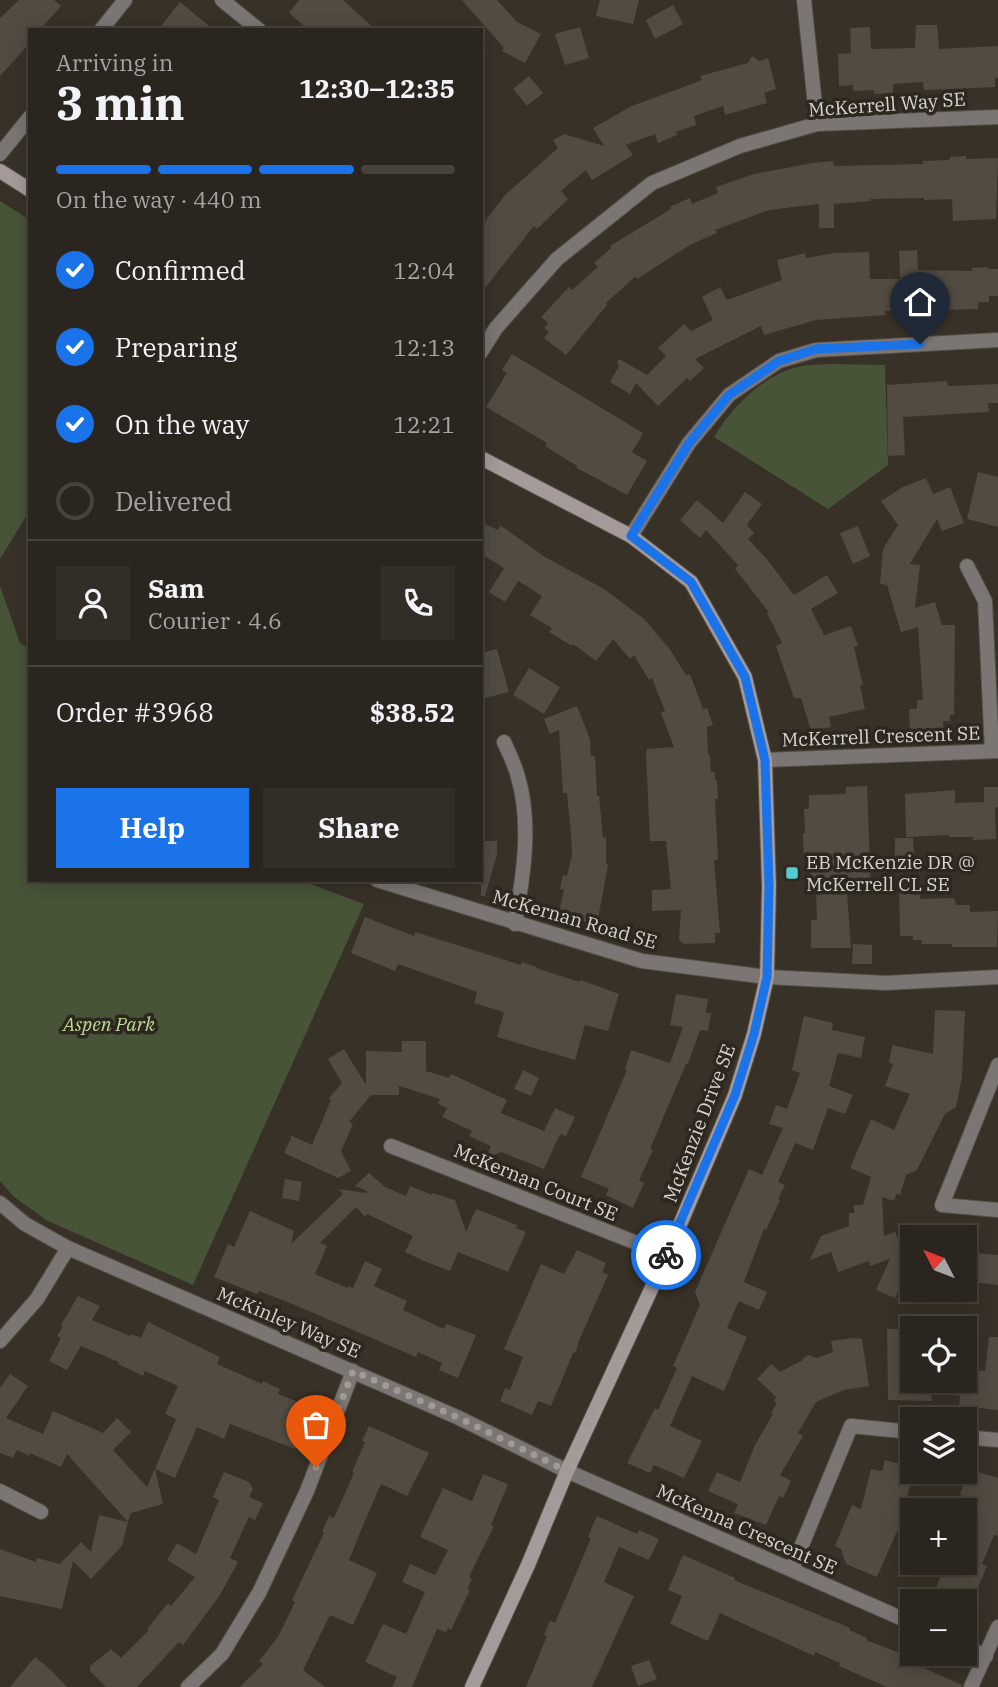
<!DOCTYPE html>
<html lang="en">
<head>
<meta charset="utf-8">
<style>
  :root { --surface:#2a251e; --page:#322d27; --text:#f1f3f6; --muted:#a5a5a4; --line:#46423c; --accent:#1a73e8 }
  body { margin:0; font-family:"IBM Plex Serif",serif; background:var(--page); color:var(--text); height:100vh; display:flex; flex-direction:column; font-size:26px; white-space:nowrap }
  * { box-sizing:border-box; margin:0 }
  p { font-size:23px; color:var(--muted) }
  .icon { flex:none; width:38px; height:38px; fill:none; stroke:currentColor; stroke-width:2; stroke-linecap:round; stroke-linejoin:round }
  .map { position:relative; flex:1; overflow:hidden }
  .drawer { position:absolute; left:28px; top:28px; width:455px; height:854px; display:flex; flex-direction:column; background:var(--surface); border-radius:0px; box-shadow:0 4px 18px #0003,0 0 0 2px var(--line) }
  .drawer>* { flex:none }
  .needle { width:46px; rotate:312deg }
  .tools { position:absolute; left:900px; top:1225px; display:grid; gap:14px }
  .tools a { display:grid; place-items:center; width:77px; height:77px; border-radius:0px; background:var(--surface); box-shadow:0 4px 18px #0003,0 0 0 2px var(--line); font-size:35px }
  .pin { position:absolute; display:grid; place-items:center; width:60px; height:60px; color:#fff; margin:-72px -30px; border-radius:50% 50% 50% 0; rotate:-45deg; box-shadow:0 0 7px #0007 }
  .pin .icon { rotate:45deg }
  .courier { position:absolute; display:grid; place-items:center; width:70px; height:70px; margin:-35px; border:5px solid #1a73e8; border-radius:50%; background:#fff; color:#222; box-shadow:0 2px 9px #0007 }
  .headline em { font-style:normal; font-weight:800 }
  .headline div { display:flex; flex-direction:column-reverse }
  .headline { display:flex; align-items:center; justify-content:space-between; height:119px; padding:0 28px }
  h1 { font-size:46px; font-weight:800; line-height:52px }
  .bar { display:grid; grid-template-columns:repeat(4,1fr); gap:10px 7px; align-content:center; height:84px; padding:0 28px }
  .bar i { height:9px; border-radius:5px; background:var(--line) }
  .bar .selected { background:var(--accent) }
  .bar p { grid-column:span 4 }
  .line { display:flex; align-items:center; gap:18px; padding:0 28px; border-top:2px solid var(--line) }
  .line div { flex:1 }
  .round { display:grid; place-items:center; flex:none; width:74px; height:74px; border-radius:0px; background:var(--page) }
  ol { padding:0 28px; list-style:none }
  li { display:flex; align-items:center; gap:21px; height:77px }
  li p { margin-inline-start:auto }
  li .icon { padding:7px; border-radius:50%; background:var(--accent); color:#fff; stroke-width:4 }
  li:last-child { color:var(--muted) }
  li i { width:38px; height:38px; border:4px solid var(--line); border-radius:50% }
  .button { display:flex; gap:14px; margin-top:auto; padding:14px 28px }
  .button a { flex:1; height:80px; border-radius:0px; background:var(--accent); color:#fff; font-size:28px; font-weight:800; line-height:80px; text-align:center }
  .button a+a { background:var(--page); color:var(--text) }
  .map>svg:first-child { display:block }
</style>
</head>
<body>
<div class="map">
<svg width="998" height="1687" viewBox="0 0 998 1687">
  <rect width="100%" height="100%" fill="#383128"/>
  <!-- green -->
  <g fill="#475438">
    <polygon points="0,201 30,220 30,510 0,559"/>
    <path d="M830,364L885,365L888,465L828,509L714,437C733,406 765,373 802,366C811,364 821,365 830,364Z"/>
    <polygon points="0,586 20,643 30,649 30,880 299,880 364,904 193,1285 48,1221 14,1197 0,1181"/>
  </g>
  <!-- building -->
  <g fill="#524b42">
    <polygon points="19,0 54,0 61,6 40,30 30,30 30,43 0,76 0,18"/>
    <polygon points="299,0 343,0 376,30 309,30 289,13"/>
    <polygon points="462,0 497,0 517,22 541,34 525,63 502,51 504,48"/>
    <polygon points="600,0 639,0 633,24 596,16"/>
    <polygon points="180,2 214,30 158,30"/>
    <polygon points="673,5 683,24 655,39 646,20"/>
    <polygon points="916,25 937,25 939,49 998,46 998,78 995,78 995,87 924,90 923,82 893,84 893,93 874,94 874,90 853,91 853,85 839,86 838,54 851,53 850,28 870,27 871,49 915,48"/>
    <polygon points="580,27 589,58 565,65 555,34"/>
    <polygon points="752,56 759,61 768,58 776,89 764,93 767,103 725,115 723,106 694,116 696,125 676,132 677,135 658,143 655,134 626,145 633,155 592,180 586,170 561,191 568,199 537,229 534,226 481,293 481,227 505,195 558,148 553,140 564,134 604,146 593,128 632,106 702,80 700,76 748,63"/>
    <polygon points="529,76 543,93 527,106 513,89"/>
    <polygon points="966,156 966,159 998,158 996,219 953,221 952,199 924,200 924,198 870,199 871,201 834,204 834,228 819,228 819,204 769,210 715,230 717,233 690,245 637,279 636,276 606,303 607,305 566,355 544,338 549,332 544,328 548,323 541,317 569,287 572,290 598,267 594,263 611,248 610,246 671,209 670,207 690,198 692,204 718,193 716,187 754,174 813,163 833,161 834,166 923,164 923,161 950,160 950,157"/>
    <polygon points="917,250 918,270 972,271 972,268 988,267 988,269 998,269 998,296 989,296 989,302 978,302 978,309 943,310 943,314 923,314 923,309 885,311 885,315 816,320 764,335 761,326 695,359 704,368 690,381 687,378 658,406 636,383 630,394 610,382 619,366 617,363 619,359 647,375 666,356 658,348 684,324 691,331 713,320 702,297 720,287 727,300 782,280 777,260 805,253 806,258 835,253 869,252 870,279 900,279 899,251"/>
    <polygon points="512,354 643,433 632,452 647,461 627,495 577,468 577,466 545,446 547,443 486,407 507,373 502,370"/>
    <polygon points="947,381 948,386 998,384 998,403 988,403 989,412 903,417 905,455 888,456 887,385"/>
    <polygon points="978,472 998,477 998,527 967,519"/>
    <polygon points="926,478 933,494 950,487 964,523 942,531 937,519 910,564 920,565 915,608 935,602 942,625 955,625 954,715 950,715 950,721 943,721 944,731 910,732 909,709 917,709 917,700 923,700 918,627 901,632 887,585 880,584 883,549 898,525 881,501 903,487"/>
    <polygon points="745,492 762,504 747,525 754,533 748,539 766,558 794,595 827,575 838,593 811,609 824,635 851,626 858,646 854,647 863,685 860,686 865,709 829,717 831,727 811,731 801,698 794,698 776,646 782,643 767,613 769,612 735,569 738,565 706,530 700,538 680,520 697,500 723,523"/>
    <polygon points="481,522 498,530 500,525 545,557 604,589 644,619 669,648 686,675 690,674 703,709 707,708 713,725 707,727 708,754 710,756 711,772 715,772 715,780 717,780 718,799 715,799 718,860 714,860 720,933 715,933 715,943 684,944 679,940 681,910 652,911 652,890 671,889 666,841 650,841 646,754 647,749 674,747 661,713 665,711 652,678 649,680 634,655 630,659 613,639 596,661 573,644 572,646 549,632 552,628 530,615 542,596 518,581 505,602 489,592 504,568 481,554"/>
    <polygon points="858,526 870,556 853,564 840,533"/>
    <polygon points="497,649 509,692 481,699 481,653"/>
    <polygon points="529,668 560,687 544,714 513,695"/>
    <polygon points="577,706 590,739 591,756 595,756 597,796 599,796 603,838 606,837 606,864 608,865 597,924 558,916 564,890 560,889 563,875 567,876 572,855 571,835 567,793 563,793 559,730 550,734 544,719"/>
    <polygon points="867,786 871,892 847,893 851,948 811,948 811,920 817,920 816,890 811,890 810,860 804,860 803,833 805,833 804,809 809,809 809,795 846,794 846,787"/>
    <polygon points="984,787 998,787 998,807 995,808 996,839 973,840 973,837 949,837 949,835 906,837 905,794 955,790 955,803 984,802"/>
    <polygon points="895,838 913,838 914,858 895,858"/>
    <polygon points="481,841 497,841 497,854 485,896 481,896"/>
    <polygon points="899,885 920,885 920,899 954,898 956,905 970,905 970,912 998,911 997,947 952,947 952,944 922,944 922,940 913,940 913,936 900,936"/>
    <polygon points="365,917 414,936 415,932 521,965 522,962 537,967 536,968 580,982 581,980 619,994 608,1031 585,1025 575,1060 497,1037 504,1012 474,1003 477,992 398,964 395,971 351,953"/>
    <polygon points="853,944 872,945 872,964 852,964"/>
    <polygon points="676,994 708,999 706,1013 711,1013 708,1031 700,1030 688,1064 686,1064 650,1149 653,1150 639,1180 644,1183 633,1208 606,1195 609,1189 581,1177 627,1070 625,1069 631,1050 670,1063 683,1027 670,1025"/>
    <polygon points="935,1010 965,1011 962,1077 956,1107 945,1114 917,1170 906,1175 900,1195 896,1194 894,1201 882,1197 884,1236 895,1232 905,1255 912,1257 912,1278 904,1276 895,1298 876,1290 890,1259 870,1266 869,1261 838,1272 831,1252 810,1260 821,1236 849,1226 849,1213 854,1213 854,1205 863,1205 871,1177 850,1168 871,1119 894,1130 910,1094 885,1086 893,1064 889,1063 892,1045 933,1054"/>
    <polygon points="804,1016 833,1023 832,1030 865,1037 861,1058 838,1053 829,1086 853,1095 845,1114 828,1108 813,1150 795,1143 778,1182 785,1185 778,1199 780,1200 766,1230 764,1229 744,1282 767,1292 759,1310 739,1301 727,1328 747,1337 724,1391 692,1376 670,1426 702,1441 684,1478 654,1465 650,1473 627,1463 655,1408 658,1410 677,1368 673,1366 700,1305 695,1292 749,1169 762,1175 783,1128 769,1124 776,1105 787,1109 800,1073 792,1070"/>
    <polygon points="402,1041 426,1041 426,1071 449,1078 451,1074 507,1100 501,1113 544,1131 555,1108 575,1117 566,1136 560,1134 544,1169 501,1152 485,1159 491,1146 469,1136 472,1131 442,1117 447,1108 438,1104 440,1099 399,1086 399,1095 371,1095 349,1122 353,1124 341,1151 351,1171 338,1178 284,1153 291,1138 290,1135 312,1145 331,1100 329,1098 342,1083 328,1059 344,1049 366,1085 366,1051 402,1052"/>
    <polygon points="523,1070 539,1078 531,1096 514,1089"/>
    <polygon points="369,1173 385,1187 406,1196 410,1186 432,1195 432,1193 455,1200 466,1232 476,1209 517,1225 516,1228 526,1232 508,1272 458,1252 450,1271 424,1261 405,1252 413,1236 367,1214 365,1217 356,1207 320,1243 327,1246 315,1274 347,1288 348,1286 353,1288 365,1261 382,1269 374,1286 407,1301 403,1310 444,1329 446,1324 476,1335 458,1378 439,1370 442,1363 418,1352 416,1357 290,1303 259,1291 257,1294 214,1277 228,1244 234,1247 250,1211 294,1231 291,1244 343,1194 338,1189 367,1193 367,1191 355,1186"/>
    <polygon points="285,1179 302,1182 299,1201 282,1198"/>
    <polygon points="577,1250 606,1263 602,1272 608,1275 578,1343 576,1352 573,1353 551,1406 538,1401 532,1415 500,1401 505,1388 510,1390 523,1357 504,1349 541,1264 564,1274"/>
    <polygon points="964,1252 998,1255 998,1285 964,1281"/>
    <polygon points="78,1296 100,1306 92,1320 130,1336 131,1334 141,1338 148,1322 220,1357 217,1364 262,1384 263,1381 280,1389 278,1394 298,1402 290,1420 305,1427 295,1449 230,1424 224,1439 197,1427 175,1478 155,1469 163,1504 131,1513 128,1522 67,1454 61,1467 30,1453 29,1456 17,1450 13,1458 0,1453 0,1388 10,1374 28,1386 6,1418 43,1434 53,1411 103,1433 117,1418 131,1432 113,1450 147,1487 176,1419 165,1414 178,1386 145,1371 143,1376 118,1364 119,1362 81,1346 67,1370 49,1361 61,1338 57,1336 63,1326 61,1325"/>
    <polygon points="887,1329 908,1329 908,1349 903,1349 905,1379 912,1381 964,1381 964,1369 985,1371 989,1337 998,1337 998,1410 959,1406 960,1396 931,1392 932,1401 888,1400"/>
    <polygon points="853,1338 862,1339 869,1386 844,1390 816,1402 798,1433 803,1436 780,1475 791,1481 783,1498 779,1496 766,1525 734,1513 738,1504 708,1491 717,1472 740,1482 755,1445 773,1414 771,1413 777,1403 774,1402 776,1397 757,1379 771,1364 780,1372 801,1361 807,1355 817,1358 833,1352 831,1341"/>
    <polygon points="369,1426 429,1453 407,1496 381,1484 361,1530 349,1560 377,1573 353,1625 330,1615 303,1670 325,1687 240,1687 263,1664 259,1661 278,1637 295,1602 292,1600 324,1533 322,1532 329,1516 334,1518 354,1473 352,1472 365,1442 362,1441"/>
    <polygon points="885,1460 912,1467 912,1479 903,1512 905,1513 877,1577 846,1564 841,1549 835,1546 852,1505 861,1509 871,1469 882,1471"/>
    <polygon points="968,1469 998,1478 998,1536 994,1535 982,1564 987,1566 972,1601 930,1601 947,1563 964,1563 964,1507 967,1497 960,1495"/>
    <polygon points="224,1472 249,1482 253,1489 249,1497 263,1503 255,1520 249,1517 230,1558 238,1562 220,1595 183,1645 179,1642 137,1687 106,1687 90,1671 90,1666 111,1649 121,1658 149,1630 147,1629 168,1603 171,1606 195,1577 167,1560 177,1543 196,1554 219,1500 213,1497"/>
    <polygon points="483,1474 508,1484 491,1525 494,1526 469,1577 472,1579 467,1589 470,1590 451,1630 448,1628 446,1632 437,1629 412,1687 392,1687 397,1677 365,1662 383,1624 406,1634 425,1592 402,1582 410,1564 435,1575 448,1550 420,1537 443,1488 472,1501"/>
    <polygon points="99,1515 128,1522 122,1546 91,1579 73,1561 62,1609 0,1596 0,1549 36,1562 37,1558 60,1564 81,1542 91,1552"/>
    <polygon points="597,1516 637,1534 639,1530 659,1539 649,1560 619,1547 604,1582 634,1596 592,1687 526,1687 547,1636 544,1635 550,1621 555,1623 591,1538 588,1537"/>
    <polygon points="683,1555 735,1578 734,1580 850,1628 849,1630 867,1638 866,1640 926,1663 924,1668 962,1685 961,1687 887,1687 839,1666 840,1663 815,1652 814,1656 720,1613 708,1641 670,1624 682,1596 668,1590"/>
    <polygon points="35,1657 52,1671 67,1687 10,1687"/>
    <polygon points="649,1660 657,1679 638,1686 631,1666"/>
  </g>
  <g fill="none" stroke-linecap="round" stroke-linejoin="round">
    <defs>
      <g id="street">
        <polyline points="222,0 259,30"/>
        <polyline points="804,0 817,124"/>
        <polyline points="101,30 125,0"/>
        <polyline points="0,154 30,117"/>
        <polyline points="481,352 496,328 557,259 652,183 740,146 817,124 998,117"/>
        <polyline points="631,536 689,443 729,395 779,361 816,350 998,340"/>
        <polyline points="967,566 985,601 992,751"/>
        <path d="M504,742C509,753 515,765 518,777C532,824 523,877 515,924"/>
        <polyline points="765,760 998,751"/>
        <polyline points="377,880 642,961 767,977 886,983 998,977"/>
        <polyline points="998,1065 942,1205 998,1210"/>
        <polyline points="391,1146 667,1255"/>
        <polyline points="0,1203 25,1224 68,1248 457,1417 567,1471 912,1623"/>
        <polyline points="0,1341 37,1299 68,1248"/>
        <polyline points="964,1437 998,1440"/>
        <polyline points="0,1491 41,1512"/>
        <polyline points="792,1569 851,1426 912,1432"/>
        <polyline points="964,1646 986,1656"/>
        <polyline points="188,1687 222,1654 259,1593 307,1491 353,1371"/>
        <polyline points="971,1687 998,1627"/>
      </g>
      <g id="secondary">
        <polyline points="0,171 30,190"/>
        <polyline points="472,1687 528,1565 567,1471 667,1255 735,1095 754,1034 767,977 769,886 765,760 745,677 691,582 631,536 481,458"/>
      </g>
    </defs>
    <!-- street casing -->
    <use href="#street" stroke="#554e46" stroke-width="16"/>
    <!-- secondary casing -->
    <use href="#secondary" stroke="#554e46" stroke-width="16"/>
    <!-- street -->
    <use href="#street" stroke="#7b7574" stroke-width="14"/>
    <!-- secondary -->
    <use href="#secondary" stroke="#a49a99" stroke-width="14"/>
  </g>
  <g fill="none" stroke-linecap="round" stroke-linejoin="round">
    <!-- done -->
    <polyline stroke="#9f9a93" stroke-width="7" stroke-dasharray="0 12.6" points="316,1467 353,1371 457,1417 567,1471 666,1255"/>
    <!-- route -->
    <polyline stroke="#1a73e8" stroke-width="9" points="666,1255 735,1095 754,1034 767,977 769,886 765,760 745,677 691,582 631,536 689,443 729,395 779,361 816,349 920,344"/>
  </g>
  <!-- markers -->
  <rect fill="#52ccd0" stroke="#2d271f" stroke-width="2.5" x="785" y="866" width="14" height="14" rx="3.5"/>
  <g text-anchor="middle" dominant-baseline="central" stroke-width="7" stroke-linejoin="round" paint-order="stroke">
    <!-- street labels -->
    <g font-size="19" fill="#d7d3cd" stroke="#2d271f">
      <text transform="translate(887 104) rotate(-4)">McKerrell Way SE</text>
      <text transform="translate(881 736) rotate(-2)">McKerrell Crescent SE</text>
      <text transform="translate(575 919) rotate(16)">McKernan Road SE</text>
      <text transform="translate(699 1123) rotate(-69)">McKenzie Drive SE</text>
      <text transform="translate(536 1182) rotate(22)">McKernan Court SE</text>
      <text transform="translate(289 1322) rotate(23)">McKinley Way SE</text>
      <text transform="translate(747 1529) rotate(24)">McKenna Crescent SE</text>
    </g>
    <!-- poi labels -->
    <g font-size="19" fill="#d7d3cd" stroke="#2d271f" text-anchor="start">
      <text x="806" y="862">EB McKenzie DR @<tspan x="806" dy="22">McKerrell CL SE</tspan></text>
    </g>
    <!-- park labels -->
    <g font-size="19" font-style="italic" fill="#bcdd96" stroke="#2d271f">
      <text x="109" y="1024">Aspen Park</text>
    </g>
  </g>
</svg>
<div class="tools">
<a><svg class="needle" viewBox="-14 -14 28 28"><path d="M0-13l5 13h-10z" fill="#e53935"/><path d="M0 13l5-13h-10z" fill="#a5a5a4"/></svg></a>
<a><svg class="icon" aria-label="locate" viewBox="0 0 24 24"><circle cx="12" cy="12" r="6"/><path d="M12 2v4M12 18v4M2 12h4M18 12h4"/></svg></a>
<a><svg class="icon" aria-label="layers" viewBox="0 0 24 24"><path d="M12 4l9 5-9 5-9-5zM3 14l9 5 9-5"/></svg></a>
<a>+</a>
<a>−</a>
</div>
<div class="pin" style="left:316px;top:1467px;background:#ea580c"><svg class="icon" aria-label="bag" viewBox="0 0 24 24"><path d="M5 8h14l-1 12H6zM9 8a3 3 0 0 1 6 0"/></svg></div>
<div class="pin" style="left:920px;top:344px;background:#1f2937"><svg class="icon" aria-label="home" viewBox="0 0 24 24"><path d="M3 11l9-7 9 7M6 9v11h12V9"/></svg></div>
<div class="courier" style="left:666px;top:1255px"><svg class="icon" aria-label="bike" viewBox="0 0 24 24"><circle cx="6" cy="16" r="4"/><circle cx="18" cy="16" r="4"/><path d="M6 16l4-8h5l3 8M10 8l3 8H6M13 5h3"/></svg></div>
<section class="drawer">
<div class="headline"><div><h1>3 min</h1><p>Arriving in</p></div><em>12:30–12:35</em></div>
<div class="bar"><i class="selected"></i><i class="selected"></i><i class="selected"></i><i></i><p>On the way · 440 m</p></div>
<ol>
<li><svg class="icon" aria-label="check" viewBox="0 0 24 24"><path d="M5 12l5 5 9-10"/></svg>Confirmed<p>12:04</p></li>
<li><svg class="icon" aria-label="check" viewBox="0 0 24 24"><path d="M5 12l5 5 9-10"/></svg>Preparing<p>12:13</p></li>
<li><svg class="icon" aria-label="check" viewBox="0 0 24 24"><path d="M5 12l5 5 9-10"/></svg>On the way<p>12:21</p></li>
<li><i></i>Delivered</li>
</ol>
<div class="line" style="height:126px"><a class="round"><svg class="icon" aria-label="person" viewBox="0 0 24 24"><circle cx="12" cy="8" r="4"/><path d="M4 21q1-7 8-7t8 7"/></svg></a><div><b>Sam</b><p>Courier · 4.6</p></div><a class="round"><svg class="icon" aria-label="phone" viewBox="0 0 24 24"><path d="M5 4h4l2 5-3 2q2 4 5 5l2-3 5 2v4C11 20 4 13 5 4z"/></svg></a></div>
<div class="line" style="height:91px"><div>Order #3968</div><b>$38.52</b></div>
<div class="button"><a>Help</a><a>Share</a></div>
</section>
</div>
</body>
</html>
